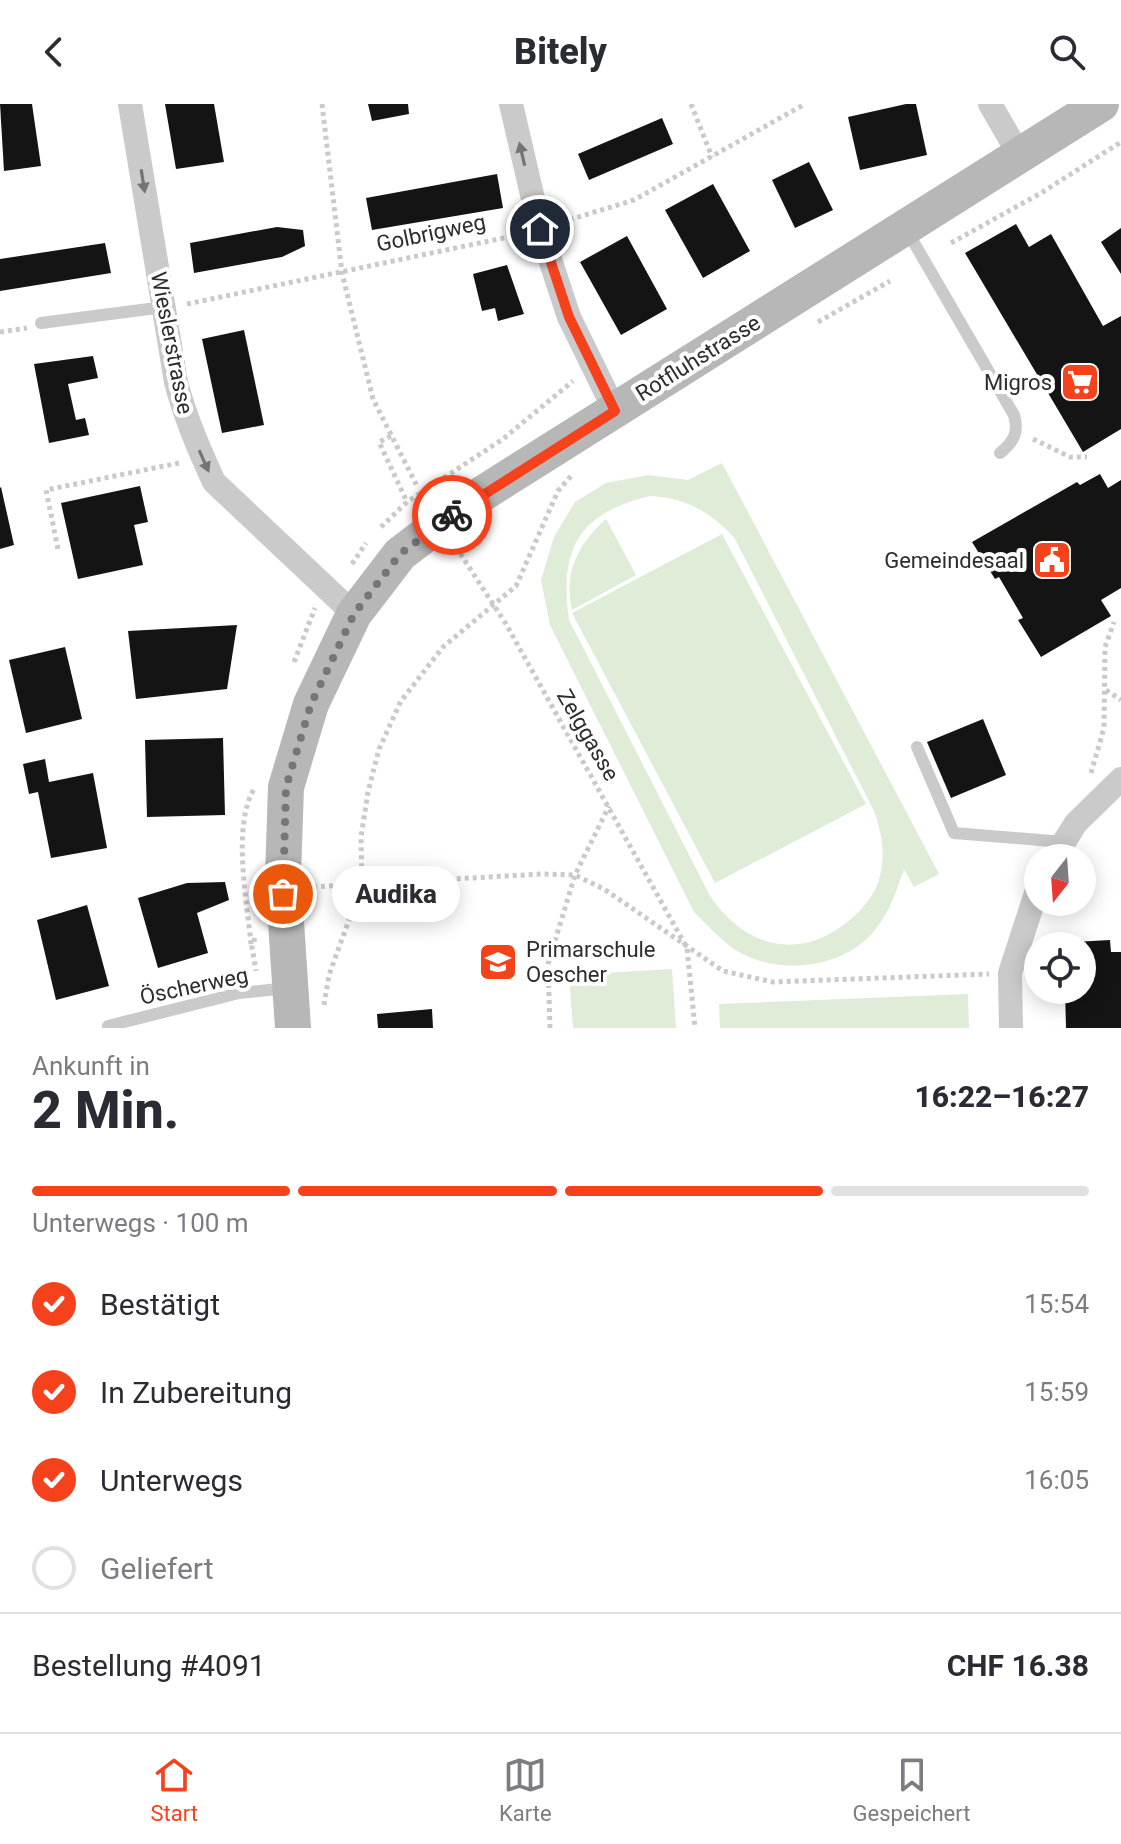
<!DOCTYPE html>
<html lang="de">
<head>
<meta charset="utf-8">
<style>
  :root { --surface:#fff; --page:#f7f7f7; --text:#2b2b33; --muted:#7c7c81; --line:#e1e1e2; --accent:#f5421d }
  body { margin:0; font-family:Roboto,sans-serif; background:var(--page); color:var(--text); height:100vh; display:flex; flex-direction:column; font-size:30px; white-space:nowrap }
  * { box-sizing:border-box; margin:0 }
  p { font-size:26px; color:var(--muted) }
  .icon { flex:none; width:44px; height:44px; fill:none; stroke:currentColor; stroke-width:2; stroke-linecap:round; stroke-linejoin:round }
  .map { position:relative; height:924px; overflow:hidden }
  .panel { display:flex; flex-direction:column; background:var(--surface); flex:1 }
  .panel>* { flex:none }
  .needle { width:52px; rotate:197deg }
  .fabs { position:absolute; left:1024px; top:740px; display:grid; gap:16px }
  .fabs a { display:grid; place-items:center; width:72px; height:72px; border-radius:50%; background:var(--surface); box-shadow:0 4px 20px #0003; font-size:40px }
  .pin { position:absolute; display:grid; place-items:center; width:68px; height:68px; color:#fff; margin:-34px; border:4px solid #fff; border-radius:50%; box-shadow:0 2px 8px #0007 }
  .courier { position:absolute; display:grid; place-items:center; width:80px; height:80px; margin:-40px; border:6px solid #f5421d; border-radius:50%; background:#fff; color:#222; box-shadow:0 2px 10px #0007 }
  .bubble { position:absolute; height:56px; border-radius:28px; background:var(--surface); box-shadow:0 4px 20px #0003; font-size:26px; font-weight:800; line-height:56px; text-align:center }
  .head em { font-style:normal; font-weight:800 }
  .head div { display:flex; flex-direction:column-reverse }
  .head { display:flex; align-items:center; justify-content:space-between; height:136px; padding:0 32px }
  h1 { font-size:52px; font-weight:800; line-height:60px }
  .bar { display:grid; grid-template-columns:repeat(4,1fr); gap:12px 8px; align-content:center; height:96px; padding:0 32px }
  .bar i { height:10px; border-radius:6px; background:var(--line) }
  .bar .on { background:var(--accent) }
  .bar p { grid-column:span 4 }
  .line { display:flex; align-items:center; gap:20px; padding:0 32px; border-top:2px solid var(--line) }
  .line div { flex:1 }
  ol { padding:0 32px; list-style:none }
  li { display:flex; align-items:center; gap:24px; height:88px }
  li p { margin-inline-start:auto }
  li .icon { padding:8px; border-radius:50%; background:var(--accent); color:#fff; stroke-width:4 }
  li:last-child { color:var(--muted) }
  li i { width:44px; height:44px; border:4px solid var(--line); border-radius:50% }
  header { display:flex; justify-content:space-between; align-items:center; height:104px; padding:0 32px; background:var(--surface); font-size:36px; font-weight:800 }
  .menu { display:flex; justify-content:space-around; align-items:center; height:112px; border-top:2px solid var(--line); background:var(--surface); font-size:22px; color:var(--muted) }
  .menu a { display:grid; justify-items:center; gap:4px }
  .menu .on { color:var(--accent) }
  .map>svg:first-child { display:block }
</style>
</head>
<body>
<header><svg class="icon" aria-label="back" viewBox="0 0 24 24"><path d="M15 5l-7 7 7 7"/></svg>Bitely<svg class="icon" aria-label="search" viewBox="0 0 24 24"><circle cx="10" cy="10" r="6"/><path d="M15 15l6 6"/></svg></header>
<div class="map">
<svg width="1121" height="924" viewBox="0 0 1121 924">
  <rect width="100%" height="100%" fill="#fff"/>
  <!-- green -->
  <g fill="#deecd8" fill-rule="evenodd">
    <path d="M722,359L939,770L914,783L904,765C896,788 890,807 875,826C842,867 771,873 730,842C717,832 705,819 694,808L550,521L541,476L554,433L575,398L606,379L648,371L688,376ZM650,392C687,394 708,407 734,433L875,709C882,731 886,753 879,775C876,789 862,806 851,815C801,858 746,845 710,792L569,516C559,444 579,409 650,392Z"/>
    <path d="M606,415L636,471L572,506C563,468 579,439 606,415Z"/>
    <polygon points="722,430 866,700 715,779 572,509"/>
    <polygon points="672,865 676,924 573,924 569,871"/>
    <polygon points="968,890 969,924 720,924 719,900"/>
  </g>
  <!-- building -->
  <g fill="#141414">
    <polygon points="0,0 32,0 41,62 4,67"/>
    <polygon points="165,0 214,0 224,58 176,65"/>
    <polygon points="368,0 408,0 409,10 372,17"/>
    <polygon points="906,0 916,0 927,51 860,66 848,13"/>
    <polygon points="662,14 673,40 589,76 578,50"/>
    <polygon points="809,58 833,106 795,124 772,76"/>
    <polygon points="497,70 503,104 372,126 366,94"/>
    <polygon points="713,80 750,147 703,174 665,106"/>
    <polygon points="1016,120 1029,143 1051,130 1103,222 1121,212 1121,325 1083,348 965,149"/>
    <polygon points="277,123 303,126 305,142 282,153 194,169 190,139"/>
    <polygon points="1121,124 1121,170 1101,138"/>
    <polygon points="627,132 667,205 621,231 580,158"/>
    <polygon points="105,139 111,169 0,187 0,155"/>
    <polygon points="507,161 524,210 498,217 495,204 482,207 473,170"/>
    <polygon points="244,226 264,321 222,329 202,235"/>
    <polygon points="93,252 98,274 68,280 76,316 85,314 89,331 49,339 34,260"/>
    <polygon points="1100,370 1108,384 1121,376 1121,484 1101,496 1111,512 1041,553 1018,516 1023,514 999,473 995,475 972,438 1077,378 1080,381"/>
    <polygon points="140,382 148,418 134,421 143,461 78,475 61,399"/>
    <polygon points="1,383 14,441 0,445 0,384"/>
    <polygon points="237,521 227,585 136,595 128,527"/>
    <polygon points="65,543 82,615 26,629 9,556"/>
    <polygon points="983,615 1006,671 951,694 927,638"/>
    <polygon points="223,634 225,711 147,713 145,636"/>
    <polygon points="45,655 49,678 93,669 107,744 51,754 38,688 29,690 23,660"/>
    <polygon points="225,778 229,796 197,809 208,849 158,864 138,794 187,779"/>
    <polygon points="87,801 109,882 56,896 37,816"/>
    <polygon points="1110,836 1111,848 1121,848 1121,924 1066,924 1065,886 1082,886 1082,842 1074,842 1074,838"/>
    <polygon points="432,905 433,924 378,924 377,910"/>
  </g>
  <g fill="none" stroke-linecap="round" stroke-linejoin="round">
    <!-- path -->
    <g stroke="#cacaca" stroke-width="5" stroke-dasharray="4 4" stroke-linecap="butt">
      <polyline points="322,0 342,169 373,295 418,384"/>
      <polyline points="691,0 712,53"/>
      <polyline points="562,118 634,96 805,0"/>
      <polyline points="951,139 1041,89 1121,38"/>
      <polyline points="187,200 518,131"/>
      <polyline points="818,218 890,177"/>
      <polyline points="0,228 27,224"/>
      <polyline points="391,332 379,338 407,398"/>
      <polyline points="1033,335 1070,353 1087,353"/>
      <polyline points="381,423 407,398 503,335 573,277"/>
      <polyline points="456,443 506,520 687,844 695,924"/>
      <polyline points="58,445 46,386 179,359"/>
      <polyline points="352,460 366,439"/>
      <polyline points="294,558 315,504"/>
      <polyline points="1106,586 1121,596"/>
      <polyline points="1091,669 1104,624 1105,543 1114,518"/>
      <polyline points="313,783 541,770 575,771 604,785 723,867 773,878 989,870"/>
      <polyline points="255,834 252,843 256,867"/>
      <path d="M251,840C247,798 232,722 254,685"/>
      <polyline points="324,901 329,871 362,780 361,733 368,688 379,645 401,597 443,543 516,482 558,387 572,371"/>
      <polyline points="550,924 548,860 575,771 609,702"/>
    </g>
    <!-- service -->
    <g stroke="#cacaca" stroke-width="12">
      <path d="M906,125L1014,311C1019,328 1014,338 1000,349"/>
      <polyline points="41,219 164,203"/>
      <polyline points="917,643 954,729 1064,738"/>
      <polyline points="108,922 239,889 289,884"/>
    </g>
    <!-- minor -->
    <g stroke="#cacaca" stroke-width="24">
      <path d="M130,0L176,278C185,313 199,345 214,378L354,510"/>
      <polyline points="511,0 540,125 569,213 615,307"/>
      <polyline points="990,0 1020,52"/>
      <polyline points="1054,754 1076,719 1121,675"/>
      <polyline points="1011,924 1010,869 1038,783"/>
    </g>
    <!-- secondary -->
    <polyline stroke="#b7b7b7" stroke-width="36" points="293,924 283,772 286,683 311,600 354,510 400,450 466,400 1101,0"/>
  </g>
  <!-- one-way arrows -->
  <defs><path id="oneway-solid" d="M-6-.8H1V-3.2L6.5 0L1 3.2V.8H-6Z" transform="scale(2)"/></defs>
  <g fill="#747474">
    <use href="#oneway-solid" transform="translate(522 50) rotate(-103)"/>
    <use href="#oneway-solid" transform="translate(143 77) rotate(81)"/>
    <use href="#oneway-solid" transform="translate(204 357) rotate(66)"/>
  </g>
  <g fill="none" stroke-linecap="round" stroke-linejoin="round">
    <!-- done -->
    <polyline stroke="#767676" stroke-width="8" stroke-dasharray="0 14.4" points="283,790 286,683 311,600 354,510 400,450 452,411"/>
    <!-- route -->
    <polyline stroke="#f5421d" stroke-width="10" points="452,411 615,307 569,213 540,125"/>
  </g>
  <!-- icons -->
  <defs>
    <symbol id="supermarket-square" viewBox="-11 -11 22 22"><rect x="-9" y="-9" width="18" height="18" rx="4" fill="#f5421d" stroke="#fff"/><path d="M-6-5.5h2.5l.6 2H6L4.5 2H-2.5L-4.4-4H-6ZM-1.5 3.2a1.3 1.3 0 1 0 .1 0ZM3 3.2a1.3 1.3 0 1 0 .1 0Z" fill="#fff"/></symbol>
    <symbol id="civic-square" viewBox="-11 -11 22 22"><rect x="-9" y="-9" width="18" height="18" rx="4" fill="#f5421d" stroke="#fff"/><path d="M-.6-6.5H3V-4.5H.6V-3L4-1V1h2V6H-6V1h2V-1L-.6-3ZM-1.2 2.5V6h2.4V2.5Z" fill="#fff"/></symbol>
    <symbol id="school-square" viewBox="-11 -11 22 22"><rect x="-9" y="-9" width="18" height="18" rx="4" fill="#f5421d" stroke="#fff"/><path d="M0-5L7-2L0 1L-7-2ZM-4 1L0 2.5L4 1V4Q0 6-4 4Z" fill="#fff"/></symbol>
  </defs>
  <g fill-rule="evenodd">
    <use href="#supermarket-square" x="1058" y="256" width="44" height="44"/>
    <use href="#civic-square" x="1030" y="434" width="44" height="44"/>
    <use href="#school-square" x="476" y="836" width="44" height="44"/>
  </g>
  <g text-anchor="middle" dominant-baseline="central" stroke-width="8" stroke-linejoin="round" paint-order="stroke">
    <!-- street labels -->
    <g font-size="22" fill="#2d2d2d" stroke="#fff">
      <text transform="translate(431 129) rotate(-12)">Golbrigweg</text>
      <text transform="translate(172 239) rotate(79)">Wieslerstrasse</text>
      <text transform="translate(698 254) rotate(-32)">Rotfluhstrasse</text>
      <text transform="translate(588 631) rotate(60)">Zelggasse</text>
      <text transform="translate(194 882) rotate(-12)">Öscherweg</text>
    </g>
    <!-- poi labels -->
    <g font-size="22" fill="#2d2d2d" stroke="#fff" text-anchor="end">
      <text x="1052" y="278">Migros</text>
      <text x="1024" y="456">Gemeindesaal</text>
      <text x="526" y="845" text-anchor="start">Primarschule<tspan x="526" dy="25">Oescher</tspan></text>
    </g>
  </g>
</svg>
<div class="fabs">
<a><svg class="needle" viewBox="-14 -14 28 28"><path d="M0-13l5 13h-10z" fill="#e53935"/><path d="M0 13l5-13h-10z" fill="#7c7c81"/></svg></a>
<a><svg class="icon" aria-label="locate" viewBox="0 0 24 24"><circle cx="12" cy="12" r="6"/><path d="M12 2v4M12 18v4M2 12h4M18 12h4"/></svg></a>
</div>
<div class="pin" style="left:283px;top:790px;background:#ea580c"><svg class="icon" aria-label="bag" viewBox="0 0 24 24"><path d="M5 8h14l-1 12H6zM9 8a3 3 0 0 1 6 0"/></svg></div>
<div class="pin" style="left:540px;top:125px;background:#1f2937"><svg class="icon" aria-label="home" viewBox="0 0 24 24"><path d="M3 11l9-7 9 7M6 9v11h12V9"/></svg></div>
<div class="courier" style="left:452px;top:411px"><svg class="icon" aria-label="bike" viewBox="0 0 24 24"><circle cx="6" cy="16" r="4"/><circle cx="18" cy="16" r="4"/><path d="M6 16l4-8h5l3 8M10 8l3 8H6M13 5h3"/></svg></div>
<div class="bubble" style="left:332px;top:762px;width:128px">Audika</div>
</div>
<section class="panel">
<div class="head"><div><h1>2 Min.</h1><p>Ankunft in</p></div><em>16:22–16:27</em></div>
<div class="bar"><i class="on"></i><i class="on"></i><i class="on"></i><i></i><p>Unterwegs · 100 m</p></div>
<ol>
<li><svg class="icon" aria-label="check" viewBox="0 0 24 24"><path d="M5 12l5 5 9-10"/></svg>Bestätigt<p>15:54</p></li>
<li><svg class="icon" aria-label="check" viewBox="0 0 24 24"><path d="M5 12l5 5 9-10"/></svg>In Zubereitung<p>15:59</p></li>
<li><svg class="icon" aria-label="check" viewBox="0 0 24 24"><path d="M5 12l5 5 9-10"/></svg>Unterwegs<p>16:05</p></li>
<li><i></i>Geliefert</li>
</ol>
<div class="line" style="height:104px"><div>Bestellung #4091</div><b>CHF 16.38</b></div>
</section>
<nav class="menu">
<a class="on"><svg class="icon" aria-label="home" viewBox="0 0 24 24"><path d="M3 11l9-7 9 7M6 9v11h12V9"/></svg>Start</a>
<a><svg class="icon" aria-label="map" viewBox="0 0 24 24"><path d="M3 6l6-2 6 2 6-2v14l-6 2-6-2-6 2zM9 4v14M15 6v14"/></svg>Karte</a>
<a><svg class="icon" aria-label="saved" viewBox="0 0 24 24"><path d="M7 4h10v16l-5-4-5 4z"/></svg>Gespeichert</a>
</nav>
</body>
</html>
